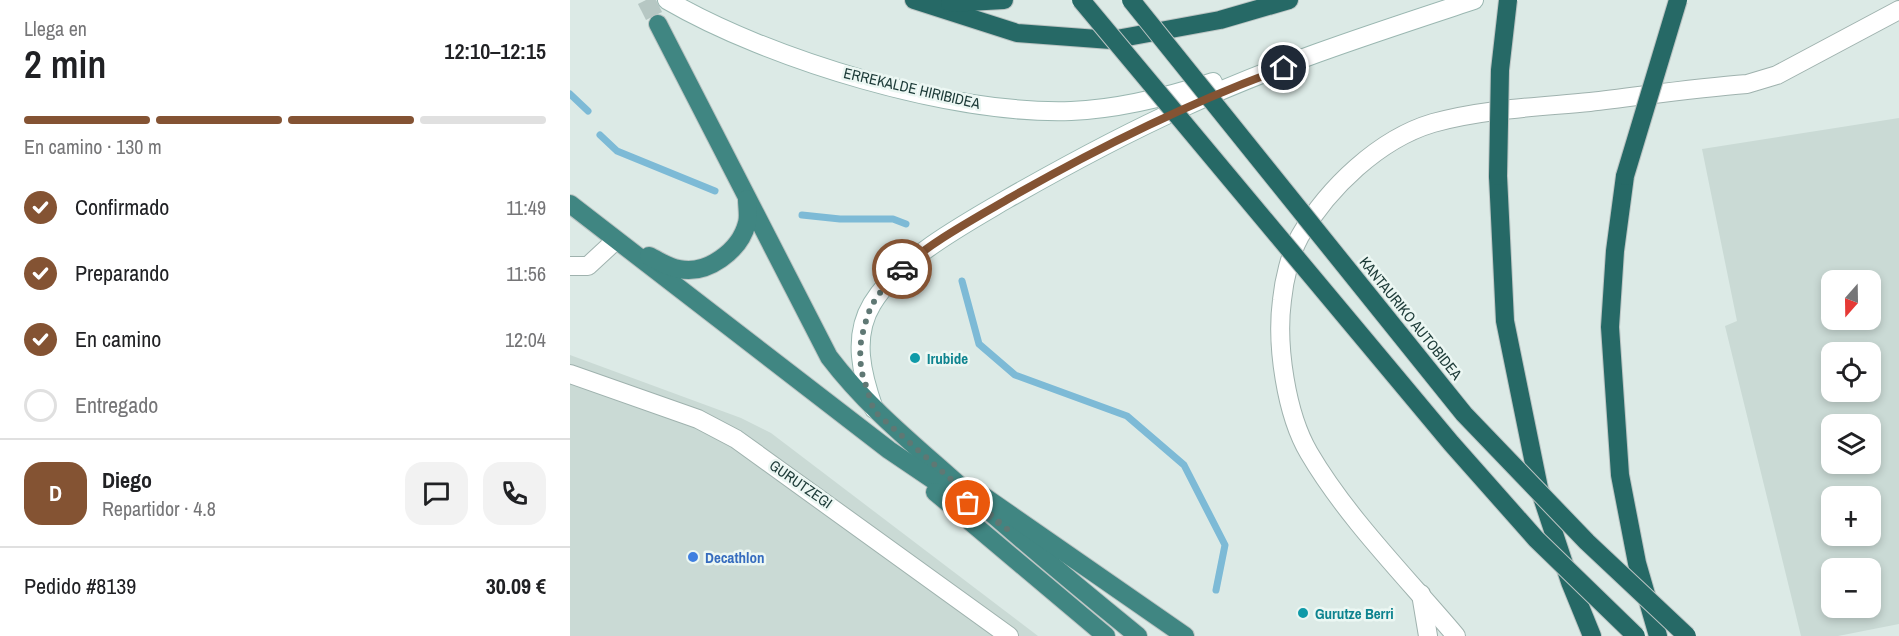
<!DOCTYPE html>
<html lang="es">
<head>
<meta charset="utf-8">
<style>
  :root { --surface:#fff; --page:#f2f2f2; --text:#202124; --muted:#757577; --line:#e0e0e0; --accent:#845333 }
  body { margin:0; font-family:"Archivo Narrow",sans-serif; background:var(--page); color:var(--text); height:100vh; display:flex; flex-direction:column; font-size:22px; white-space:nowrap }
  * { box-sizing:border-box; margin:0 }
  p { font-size:20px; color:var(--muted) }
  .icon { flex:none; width:33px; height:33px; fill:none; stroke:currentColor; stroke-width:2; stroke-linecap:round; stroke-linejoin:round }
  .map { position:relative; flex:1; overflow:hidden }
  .side { display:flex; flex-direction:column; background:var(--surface); width:570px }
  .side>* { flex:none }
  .needle { width:39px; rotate:200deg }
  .controls { position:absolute; left:1251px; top:270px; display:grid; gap:12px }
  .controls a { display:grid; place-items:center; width:60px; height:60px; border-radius:12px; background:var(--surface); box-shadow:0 3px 9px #0003; font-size:30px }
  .pin { position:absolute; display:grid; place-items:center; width:51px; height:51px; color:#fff; margin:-26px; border:3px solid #fff; border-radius:50%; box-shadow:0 2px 6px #0007 }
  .courier { position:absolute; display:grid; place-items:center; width:60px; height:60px; margin:-30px; border:4px solid #845333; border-radius:50%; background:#fff; color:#222; box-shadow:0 2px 8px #0007 }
  .headline em { font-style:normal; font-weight:600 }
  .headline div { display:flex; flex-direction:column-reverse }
  .headline { display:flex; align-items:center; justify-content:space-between; height:102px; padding:0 24px }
  h1 { font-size:39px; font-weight:600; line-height:45px }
  .bar { display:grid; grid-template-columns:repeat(4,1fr); gap:9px 6px; align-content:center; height:72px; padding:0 24px }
  .bar i { height:8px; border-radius:4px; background:var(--line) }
  .bar .current { background:var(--accent) }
  .bar p { grid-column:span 4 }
  .line { display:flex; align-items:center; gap:15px; padding:0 24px; border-top:2px solid var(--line) }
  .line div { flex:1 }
  .round { display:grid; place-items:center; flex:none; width:63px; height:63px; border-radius:18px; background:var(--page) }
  ol { padding:0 24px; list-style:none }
  li { display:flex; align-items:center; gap:18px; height:66px }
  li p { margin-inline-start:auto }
  li .icon { padding:6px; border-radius:50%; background:var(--accent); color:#fff; stroke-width:4 }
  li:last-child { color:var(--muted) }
  li i { width:33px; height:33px; border:3px solid var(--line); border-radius:50% }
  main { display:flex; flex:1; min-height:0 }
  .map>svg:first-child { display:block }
</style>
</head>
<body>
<main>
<section class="side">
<div class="headline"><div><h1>2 min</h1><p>Llega en</p></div><em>12:10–12:15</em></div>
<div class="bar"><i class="current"></i><i class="current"></i><i class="current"></i><i></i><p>En camino · 130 m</p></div>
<ol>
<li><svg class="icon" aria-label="check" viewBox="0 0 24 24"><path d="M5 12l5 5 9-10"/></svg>Confirmado<p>11:49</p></li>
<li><svg class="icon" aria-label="check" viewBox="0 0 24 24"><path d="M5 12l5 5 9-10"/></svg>Preparando<p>11:56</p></li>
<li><svg class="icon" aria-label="check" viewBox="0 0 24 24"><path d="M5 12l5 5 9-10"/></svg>En camino<p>12:04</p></li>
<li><i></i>Entregado</li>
</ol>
<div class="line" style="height:108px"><b class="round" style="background:var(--accent);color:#fff">D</b><div><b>Diego</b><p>Repartidor · 4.8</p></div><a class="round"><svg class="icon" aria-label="chat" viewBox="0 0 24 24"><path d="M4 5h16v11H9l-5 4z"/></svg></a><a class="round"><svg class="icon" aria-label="phone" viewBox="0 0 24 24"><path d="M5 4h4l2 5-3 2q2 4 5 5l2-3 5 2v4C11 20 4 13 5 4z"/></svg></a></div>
<div class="line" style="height:78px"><div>Pedido #8139</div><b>30.09 €</b></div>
</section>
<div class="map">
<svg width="1329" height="636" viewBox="0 0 1329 636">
  <rect width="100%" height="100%" fill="#dceae6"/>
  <!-- built -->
  <g fill="#cadad5" fill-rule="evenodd">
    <path d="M1329,118V624L1268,636H1231L1155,326L1167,321L1132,149ZM1262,280H1300V320H1262ZM1262,352H1300V392H1262ZM1262,424H1300V464H1262ZM1262,496H1300V536H1262ZM1262,568H1300V608H1262Z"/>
    <polygon points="0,355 171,418 201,433 468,636 0,636"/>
  </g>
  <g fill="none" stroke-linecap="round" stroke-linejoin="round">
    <!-- stream -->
    <g stroke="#7dbad6" stroke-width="7">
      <polyline points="0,94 18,111"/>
      <polyline points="30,135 47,151 145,191"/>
      <polyline points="232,215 270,219 323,219 336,224"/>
      <polyline points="392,281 409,344 445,375 557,416 614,465 655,545 646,590"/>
    </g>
    <!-- trunk-tunnel -->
    <polyline stroke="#b6c7c3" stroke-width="18" stroke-dasharray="18 9" stroke-linecap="butt" points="76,0 88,24"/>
    <defs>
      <g id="minor">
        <polyline points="0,266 18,266 46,240"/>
        <polyline points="0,374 128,419 166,439 439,636"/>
      </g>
      <g id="tertiary">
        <polyline points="851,594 858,636"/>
        <path d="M886,636C838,579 777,518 739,453C716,414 706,345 712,300C714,280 720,254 730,236C758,188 809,139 863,123C913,109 968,107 1020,102C1072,96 1124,88 1177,84L1207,75L1329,10"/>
      </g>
      <g id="secondary">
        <path d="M97,0C200,60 382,115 501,111C550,109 597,97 643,82"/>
        <path d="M304,409C292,375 282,337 302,304C329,259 393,225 437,199C495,166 554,134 614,107C707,64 807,32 904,0"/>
      </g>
      <g id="trunk">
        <path d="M88,24L259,357C294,403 336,438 379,476C441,531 504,584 568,636"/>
        <polyline points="0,204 319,450 384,494"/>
        <path d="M79,256C88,260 99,268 109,269C137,275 170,251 177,223C179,216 177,207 177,199"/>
        <polyline points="365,492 536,636"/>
        <polyline points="409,493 615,636"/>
      </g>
      <g id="motorway">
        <polyline points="344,0 447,33 541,40 650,20 719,0"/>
        <polyline points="380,3 434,0"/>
        <polyline points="928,176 935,321 969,488 1000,582 1022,636"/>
        <polyline points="1055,176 1045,251 1040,327 1050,475 1067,563 1088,636"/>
      </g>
    </defs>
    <!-- minor casing -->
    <use href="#minor" stroke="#9fb2ae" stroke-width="20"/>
    <!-- tertiary casing -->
    <use href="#tertiary" stroke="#9fb2ae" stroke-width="20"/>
    <!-- secondary casing -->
    <use href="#secondary" stroke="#9ab7b1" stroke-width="20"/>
    <!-- trunk casing -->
    <use href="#trunk" stroke="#bbc4c3" stroke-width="20"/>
    <!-- motorway casing -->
    <use href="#motorway" stroke="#bbc4c3" stroke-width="20"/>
    <!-- minor -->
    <use href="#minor" stroke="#fff" stroke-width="18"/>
    <!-- tertiary -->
    <use href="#tertiary" stroke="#fff" stroke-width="18"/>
    <!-- secondary -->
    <use href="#secondary" stroke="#fff" stroke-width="18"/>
    <!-- trunk -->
    <use href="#trunk" stroke="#408682" stroke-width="18"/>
    <!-- motorway -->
    <use href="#motorway" stroke="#266966" stroke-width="18"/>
    <defs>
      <g id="motorway-bridge">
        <polyline points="511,0 881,443 966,539 1066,636"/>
        <polyline points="561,0 894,414 1017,542 1117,636"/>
        <polyline points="928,176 930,70 938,0"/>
        <polyline points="1055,176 1108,0"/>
      </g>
    </defs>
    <!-- motorway-bridge casing -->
    <use href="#motorway-bridge" stroke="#bbc4c3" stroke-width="20" stroke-linecap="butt"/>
    <!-- motorway-bridge -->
    <use href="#motorway-bridge" stroke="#266966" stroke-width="18"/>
  </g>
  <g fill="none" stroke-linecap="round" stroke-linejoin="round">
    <!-- done -->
    <polyline stroke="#5f7874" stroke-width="6" stroke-dasharray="0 10.8" points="332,269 314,287 301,306 294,327 290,347 291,370 304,411 437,529 398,503"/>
    <!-- route -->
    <path stroke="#845333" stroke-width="8" d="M332,269C359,243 406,218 438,199C527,148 618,103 714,68"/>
  </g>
  <!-- markers -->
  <g fill="#0f9aa8" stroke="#ecf7f3" stroke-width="2">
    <circle cx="345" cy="358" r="6"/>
    <circle cx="733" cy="613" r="6"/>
  </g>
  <circle fill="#3f7fe0" stroke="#ecf7f3" stroke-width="2" cx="123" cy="557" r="6"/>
  <g text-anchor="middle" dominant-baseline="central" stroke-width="5" stroke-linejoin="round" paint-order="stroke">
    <!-- street labels -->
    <g font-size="15" fill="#1c3a37" stroke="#ecf7f3">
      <text transform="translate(342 88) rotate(13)">ERREKALDE HIRIBIDEA</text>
      <text transform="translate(841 318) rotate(51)">KANTAURIKO AUTOBIDEA</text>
      <text transform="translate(231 484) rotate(35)">GURUTZEGI</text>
    </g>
    <!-- culture labels -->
    <g font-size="15" font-weight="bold" fill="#0d838f" stroke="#ecf7f3" text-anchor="start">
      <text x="357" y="358">Irubide</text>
      <text x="745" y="613">Gurutze Berri</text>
    </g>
    <!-- shop labels -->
    <g font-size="15" font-weight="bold" fill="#366cbe" stroke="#ecf7f3" text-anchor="start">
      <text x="135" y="557">Decathlon</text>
    </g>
  </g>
</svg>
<div class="controls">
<a><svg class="needle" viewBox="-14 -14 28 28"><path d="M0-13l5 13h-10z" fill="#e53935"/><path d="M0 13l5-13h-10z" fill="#757577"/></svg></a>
<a><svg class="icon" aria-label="locate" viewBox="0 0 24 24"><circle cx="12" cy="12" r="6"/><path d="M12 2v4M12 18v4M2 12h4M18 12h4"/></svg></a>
<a><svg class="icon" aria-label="layers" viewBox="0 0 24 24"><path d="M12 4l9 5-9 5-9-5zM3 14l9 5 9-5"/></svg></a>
<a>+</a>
<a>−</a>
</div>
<div class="pin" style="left:398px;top:503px;background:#ea580c"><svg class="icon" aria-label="bag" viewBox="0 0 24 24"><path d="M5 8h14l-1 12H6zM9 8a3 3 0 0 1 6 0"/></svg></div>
<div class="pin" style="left:714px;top:68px;background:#1f2937"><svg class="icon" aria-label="home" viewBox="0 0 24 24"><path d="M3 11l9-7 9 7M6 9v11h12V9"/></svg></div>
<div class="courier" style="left:332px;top:269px"><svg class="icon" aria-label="car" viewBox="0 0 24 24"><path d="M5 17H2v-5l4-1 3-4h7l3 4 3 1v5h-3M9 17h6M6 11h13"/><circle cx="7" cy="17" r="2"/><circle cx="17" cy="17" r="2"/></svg></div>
</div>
</main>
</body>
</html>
